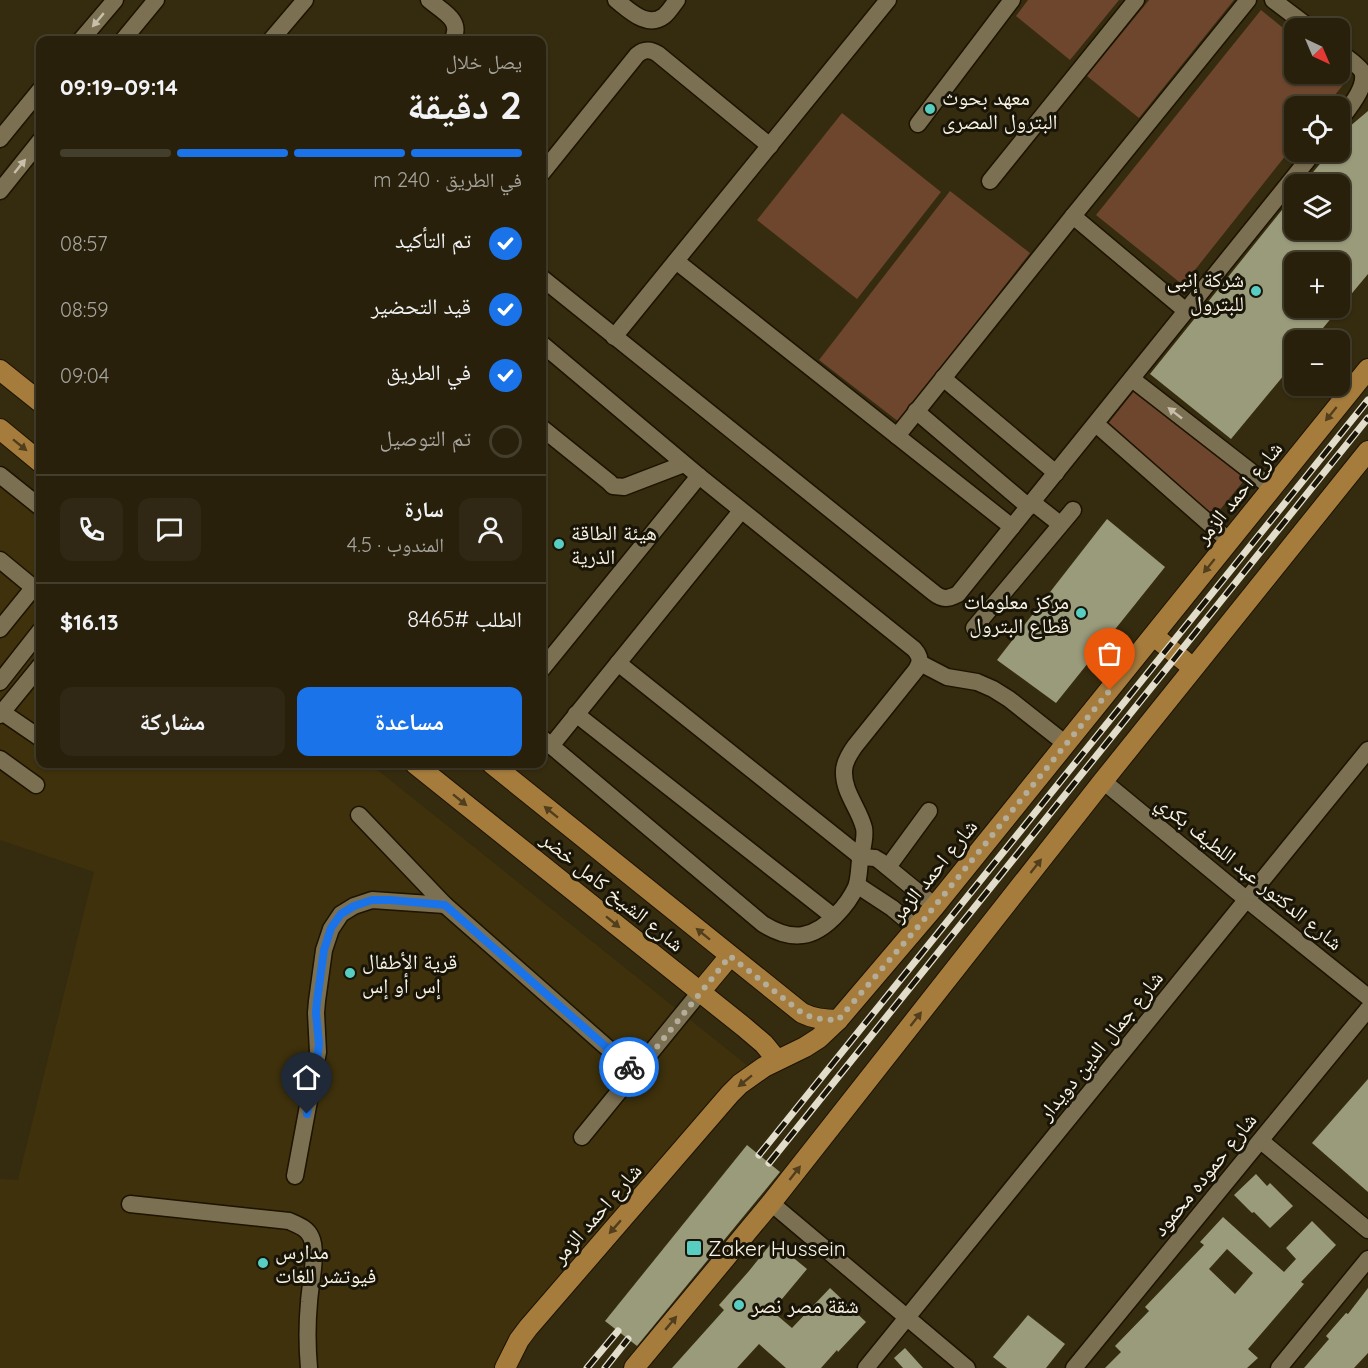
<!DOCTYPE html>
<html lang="ar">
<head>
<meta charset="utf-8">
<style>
  :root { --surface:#28200b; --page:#302814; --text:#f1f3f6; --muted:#a5a39d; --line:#443e2c; --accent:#1a73e8 }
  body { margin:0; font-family:Quicksand,"Noto Naskh Arabic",sans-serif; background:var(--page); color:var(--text); direction:rtl; height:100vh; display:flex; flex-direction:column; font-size:22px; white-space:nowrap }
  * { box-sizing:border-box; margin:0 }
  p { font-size:20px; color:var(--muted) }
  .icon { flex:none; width:33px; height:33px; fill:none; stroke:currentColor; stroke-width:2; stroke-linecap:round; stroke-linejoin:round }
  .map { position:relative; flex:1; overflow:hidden; direction:ltr }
  .side { position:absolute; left:36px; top:36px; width:510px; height:732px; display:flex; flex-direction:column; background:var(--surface); border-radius:12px; box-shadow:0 2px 4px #0004,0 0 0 2px var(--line); direction:rtl }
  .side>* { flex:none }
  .needle { width:39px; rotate:136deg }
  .tools { position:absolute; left:1284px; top:18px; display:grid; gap:12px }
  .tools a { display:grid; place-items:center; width:66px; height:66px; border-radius:12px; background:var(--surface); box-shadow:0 2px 4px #0004,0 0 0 2px var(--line); font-size:30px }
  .pin { position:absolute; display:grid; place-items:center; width:51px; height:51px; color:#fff; margin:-62px -26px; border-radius:50% 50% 50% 0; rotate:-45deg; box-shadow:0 0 6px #0007 }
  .pin .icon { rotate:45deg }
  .courier { position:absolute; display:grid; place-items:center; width:60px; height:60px; margin:-30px; border:4px solid #1a73e8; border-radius:50%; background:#fff; color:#222; box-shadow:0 2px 8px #0007 }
  .overview em { font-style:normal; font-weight:800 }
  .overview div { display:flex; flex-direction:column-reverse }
  .overview { display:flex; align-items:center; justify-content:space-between; height:102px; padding:0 24px }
  h1 { font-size:39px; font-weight:800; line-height:45px }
  .bar { display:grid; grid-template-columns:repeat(4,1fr); gap:9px 6px; align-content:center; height:72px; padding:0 24px }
  .bar i { height:8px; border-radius:4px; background:var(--line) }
  .bar .selected { background:var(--accent) }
  .bar p { grid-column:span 4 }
  .line { display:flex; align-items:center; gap:15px; padding:0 24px; border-top:2px solid var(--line) }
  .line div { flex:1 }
  .round { display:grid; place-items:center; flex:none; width:63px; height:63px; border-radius:12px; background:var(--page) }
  ol { padding:0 24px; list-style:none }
  li { display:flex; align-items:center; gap:18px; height:66px }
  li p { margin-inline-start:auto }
  li .icon { padding:6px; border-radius:50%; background:var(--accent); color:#fff; stroke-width:4 }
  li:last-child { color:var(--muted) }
  li i { width:33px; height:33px; border:3px solid var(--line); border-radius:50% }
  .primary-button { display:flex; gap:12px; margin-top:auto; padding:12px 24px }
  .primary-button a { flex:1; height:69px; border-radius:12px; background:var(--accent); color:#fff; font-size:24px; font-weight:800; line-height:69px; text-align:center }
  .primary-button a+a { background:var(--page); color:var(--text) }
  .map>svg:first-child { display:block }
</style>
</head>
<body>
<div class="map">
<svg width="1368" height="1368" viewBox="0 0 1368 1368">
  <rect width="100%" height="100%" fill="#352b0f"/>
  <!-- built -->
  <polygon fill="#3e310c" points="0,464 40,497 40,764 370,764 758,1074 571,1292 511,1368 0,1368 0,1179 18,1180 94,872 0,840"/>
  <!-- green -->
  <g fill="#6d462d">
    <polygon points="1028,0 1119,0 1070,60 1016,16"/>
    <polygon points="1149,0 1234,0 1139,118 1087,76"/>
    <polygon points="1261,10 1294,37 1294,74 1340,73 1347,80 1326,106 1294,106 1294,145 1183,285 1096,215"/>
    <polygon points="842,113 941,192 857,299 757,220"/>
    <polygon points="950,191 1030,253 899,422 819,360"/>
    <polygon points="1135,390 1247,477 1214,517 1107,425"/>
  </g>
  <!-- building -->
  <g fill="#9a9b7b" fill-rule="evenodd">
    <path d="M1368,111V274L1313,340H1294V363L1231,439L1150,374L1294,195V230H1340V184H1303L1330,152H1340V139L1349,127ZM1294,262H1340V308H1294Z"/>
    <polygon points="1107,519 1165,567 1056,703 997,660"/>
    <polygon points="1368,1079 1368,1192 1312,1143"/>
    <polygon points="747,1145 780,1172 637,1346 605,1321"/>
    <polygon points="1256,1174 1267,1186 1270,1183 1293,1206 1270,1228 1254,1212 1252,1213 1234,1195"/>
    <path d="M1223,1217L1284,1272L1296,1259L1286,1248L1312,1221L1336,1245L1301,1282L1304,1284L1248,1349L1258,1358L1247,1368H1105L1121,1352L1115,1346L1149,1311L1145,1307L1204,1245L1200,1242ZM1227,1249L1253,1273L1235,1294L1209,1269Z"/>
    <polygon points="773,1241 807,1269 772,1311 792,1328 830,1288 866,1322 838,1352 837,1350 821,1368 786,1368 759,1344 737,1368 672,1368 724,1310 719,1305 749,1271"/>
    <polygon points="1368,1288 1368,1353 1354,1368 1304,1368 1329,1339 1326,1336 1346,1313 1348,1314"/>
    <polygon points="1028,1315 1065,1344 1046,1368 1007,1368 993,1357"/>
    <polygon points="905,1348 923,1368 903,1368 894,1358"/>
  </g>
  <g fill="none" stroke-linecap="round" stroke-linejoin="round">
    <defs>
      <g id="minor">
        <path d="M429,0C442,11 464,21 452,40"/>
        <path d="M616,0C629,10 647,29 664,16C669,12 673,5 677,0"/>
        <polyline points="1273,0 1310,28"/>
        <polyline points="81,40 115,0"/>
        <polyline points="123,40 156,0"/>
        <polyline points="271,40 305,0"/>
        <path d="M1340,52C1347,58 1357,64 1362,71C1368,86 1349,108 1340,120"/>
        <polyline points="918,124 1012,0"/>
        <polyline points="0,139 40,90"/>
        <path d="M542,173L637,55C644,49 650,49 658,54L770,146"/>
        <polyline points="990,181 1136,0"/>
        <polyline points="0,191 40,141"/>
        <polyline points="1073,216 1186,311"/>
        <polyline points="676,261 1012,527"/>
        <path d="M542,278L934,593C943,600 948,599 958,594L1314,152"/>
        <polyline points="614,337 888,0"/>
        <path d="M542,344L699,476L914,649C921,657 921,662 916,670L855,746C850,753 844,762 844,771C843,792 859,808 864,828C866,838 862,850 860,860C859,869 859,879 856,887C851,898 845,906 837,914C814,939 792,942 763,924L542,738"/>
        <polyline points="943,378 1056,473"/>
        <polyline points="1132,379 1272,488"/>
        <polyline points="916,411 1029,507"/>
        <polyline points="1096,424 1229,541"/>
        <polyline points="542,428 609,482 613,486 624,487 684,464"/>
        <polyline points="897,436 1073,216 1248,0"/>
        <polyline points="0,475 40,507"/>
        <polyline points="1032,502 1060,524"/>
        <polyline points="0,560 40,593"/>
        <polyline points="974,628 1073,510"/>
        <polyline points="0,629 34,587"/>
        <polyline points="618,663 861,857 875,858 880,861 935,906"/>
        <polyline points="920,663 947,677 977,682 993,689 1009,699 1066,744"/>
        <polyline points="542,669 699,476"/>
        <polyline points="0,682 40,631"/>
        <polyline points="2,712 40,738"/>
        <polyline points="576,714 834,917"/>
        <polyline points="0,715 40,666"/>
        <polyline points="551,746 741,511"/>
        <polyline points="0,759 36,785"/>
        <polyline points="1103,781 1246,899 1368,997"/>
        <polyline points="359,815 445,905 636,1073"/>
        <polyline points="888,867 929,811"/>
        <polyline points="857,885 892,908 917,929"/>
        <polyline points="582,1137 700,992"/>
        <polyline points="1261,1141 1368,1230"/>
        <polyline points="295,1176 318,1052 316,1013 317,1001 324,950 331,929 341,914 354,906 372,900 445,905"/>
        <polyline points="771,1203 967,1368"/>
        <path d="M130,1204L289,1221C298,1225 307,1228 311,1237C318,1252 310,1285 309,1302C307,1324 307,1346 309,1368"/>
        <polyline points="866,1368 1368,750"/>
        <polyline points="1074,1368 1368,1009"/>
        <polyline points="1279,1368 1368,1259"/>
      </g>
      <g id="major">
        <polyline points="0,370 40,402"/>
        <polyline points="0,429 40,462"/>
        <polyline points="1154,636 1193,668"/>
        <polyline points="415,764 744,1027 764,1044 777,1060"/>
        <path d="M492,764L802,1013C814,1019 825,1020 838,1020"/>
        <polyline points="700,992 730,956"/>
        <polyline points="505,1368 519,1340 528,1328 730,1094 740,1084 764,1067 805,1047 819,1038 838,1020 935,906 1368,369"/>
        <polyline points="634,1368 771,1203 1103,781 1368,451"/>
      </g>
    </defs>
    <!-- minor casing -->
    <use href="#minor" stroke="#1c1300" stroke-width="19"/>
    <!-- major casing -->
    <use href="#major" stroke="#1c1300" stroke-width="22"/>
    <!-- minor -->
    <use href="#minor" stroke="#7c7053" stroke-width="16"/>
    <!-- major -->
    <use href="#major" stroke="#a67c3d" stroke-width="20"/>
    <defs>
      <g id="rail">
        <polyline points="759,1155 1368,400"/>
        <polyline points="769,1163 1368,418"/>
        <polyline points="587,1368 618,1331"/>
        <polyline points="605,1368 628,1339"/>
      </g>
    </defs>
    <!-- rail casing -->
    <use href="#rail" stroke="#e2dcca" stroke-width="7"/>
    <!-- rail -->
    <use href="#rail" stroke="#181408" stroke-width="4.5" stroke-dasharray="14" stroke-linecap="butt"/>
  </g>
  <!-- one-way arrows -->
  <defs><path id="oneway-solid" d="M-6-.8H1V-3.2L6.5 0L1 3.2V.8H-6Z" transform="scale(1.5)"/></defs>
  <g fill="#c7bfa9">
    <use href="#oneway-solid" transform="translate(98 20) rotate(130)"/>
    <use href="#oneway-solid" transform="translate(20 166) rotate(-51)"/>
    <use href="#oneway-solid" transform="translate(1175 413) rotate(-142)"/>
  </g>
  <g fill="#513e1d">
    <use href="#oneway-solid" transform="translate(1331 414) rotate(129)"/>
    <use href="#oneway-solid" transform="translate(20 445) rotate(39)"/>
    <use href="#oneway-solid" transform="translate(1209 566) rotate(129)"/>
    <use href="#oneway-solid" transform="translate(460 800) rotate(39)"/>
    <use href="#oneway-solid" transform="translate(551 812) rotate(-141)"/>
    <use href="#oneway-solid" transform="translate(1036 866) rotate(-52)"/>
    <use href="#oneway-solid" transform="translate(613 922) rotate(39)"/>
    <use href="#oneway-solid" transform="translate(703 934) rotate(-141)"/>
    <use href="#oneway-solid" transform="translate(916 1019) rotate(-52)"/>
    <use href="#oneway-solid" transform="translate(745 1081) rotate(141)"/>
    <use href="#oneway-solid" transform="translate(795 1173) rotate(-52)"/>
    <use href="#oneway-solid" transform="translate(615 1227) rotate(131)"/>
    <use href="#oneway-solid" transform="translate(671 1323) rotate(-50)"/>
  </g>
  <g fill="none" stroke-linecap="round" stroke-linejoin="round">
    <!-- done -->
    <path stroke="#b4ad99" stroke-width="6" stroke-dasharray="0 10.8" d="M629,1067L636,1073L730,956L802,1013C813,1019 825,1020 838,1020L917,928L1110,690"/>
    <!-- route -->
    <polyline stroke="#1a73e8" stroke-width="8" points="307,1114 318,1052 319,1044 316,1013 317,1001 324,950 331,928 341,914 354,906 372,900 390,900 445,905 629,1067"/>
  </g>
  <!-- markers -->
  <g fill="#57cec1" stroke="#181408" stroke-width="2">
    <circle cx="930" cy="109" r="6"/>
    <circle cx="1256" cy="291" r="6"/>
    <circle cx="559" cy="544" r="6"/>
    <circle cx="1081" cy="613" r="6"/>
    <circle cx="350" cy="973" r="6"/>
    <rect x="686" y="1240" width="16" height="16" rx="3"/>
    <circle cx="263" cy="1263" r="6"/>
    <circle cx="739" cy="1305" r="6"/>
  </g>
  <g text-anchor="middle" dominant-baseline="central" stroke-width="6" stroke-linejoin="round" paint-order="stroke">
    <!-- poi labels -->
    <g font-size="21" fill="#f9f3e3" stroke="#181408" text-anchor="start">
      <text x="942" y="97">معهد بحوث<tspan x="942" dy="24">البترول المصرى</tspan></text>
      <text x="1244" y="279" text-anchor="end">شركة إنبى<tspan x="1244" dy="24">للبترول</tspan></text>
      <text x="571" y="532">هيئة الطاقة<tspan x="571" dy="24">الذرية</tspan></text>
      <text x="1069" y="601" text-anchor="end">مركز معلومات<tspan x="1069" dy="24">قطاع البترول</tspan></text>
      <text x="362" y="961">قرية الأطفال<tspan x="362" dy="24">إس أو إس</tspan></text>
      <text x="708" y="1248">Zaker Hussein</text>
      <text x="275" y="1251">مدارس<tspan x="275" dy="24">فيوتشر للغات</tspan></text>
      <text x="751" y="1305">شقة مصر نصر</text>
    </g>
    <!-- street labels -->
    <g font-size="21" fill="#f9f3e3" stroke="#181408">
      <text transform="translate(1238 492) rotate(-51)">شارع احمد الزمر</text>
      <text transform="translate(933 870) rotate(-51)">شارع احمد الزمر</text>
      <text transform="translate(1250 872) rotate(39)">شارع الدكتور عبد اللطيف بكري</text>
      <text transform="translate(613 891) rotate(39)">شارع الشيخ كامل خضر</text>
      <text transform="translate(1100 1045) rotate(-51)">شارع جمال الدين دويدار</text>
      <text transform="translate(1204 1174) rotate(-51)">شارع حموده محمود</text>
      <text transform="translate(596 1213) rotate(-49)">شارع احمد الزمر</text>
    </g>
  </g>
</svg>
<div class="tools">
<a><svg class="needle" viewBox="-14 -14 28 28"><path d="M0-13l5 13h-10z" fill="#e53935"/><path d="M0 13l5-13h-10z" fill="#a5a39d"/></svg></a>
<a><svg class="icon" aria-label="locate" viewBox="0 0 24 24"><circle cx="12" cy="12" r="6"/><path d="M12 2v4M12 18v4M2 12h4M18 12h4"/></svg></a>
<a><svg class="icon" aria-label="layers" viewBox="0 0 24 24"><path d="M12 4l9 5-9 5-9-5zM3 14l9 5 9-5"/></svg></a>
<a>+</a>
<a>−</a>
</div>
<div class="pin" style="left:1110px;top:690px;background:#ea580c"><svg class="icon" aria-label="bag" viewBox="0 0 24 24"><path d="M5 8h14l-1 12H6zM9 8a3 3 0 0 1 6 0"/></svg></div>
<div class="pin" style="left:307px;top:1114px;background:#1f2937"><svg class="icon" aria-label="home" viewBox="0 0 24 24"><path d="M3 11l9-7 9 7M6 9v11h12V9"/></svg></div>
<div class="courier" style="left:629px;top:1067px"><svg class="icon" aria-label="bike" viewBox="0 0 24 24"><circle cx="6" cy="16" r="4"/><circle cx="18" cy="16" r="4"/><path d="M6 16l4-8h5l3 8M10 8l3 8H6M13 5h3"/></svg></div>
<section class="side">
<div class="overview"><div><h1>2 دقيقة</h1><p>يصل خلال</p></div><em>09:14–09:19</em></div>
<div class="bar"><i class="selected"></i><i class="selected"></i><i class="selected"></i><i></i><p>في الطريق · 240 m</p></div>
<ol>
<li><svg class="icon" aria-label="check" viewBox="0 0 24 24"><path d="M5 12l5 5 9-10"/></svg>تم التأكيد<p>08:57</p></li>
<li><svg class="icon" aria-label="check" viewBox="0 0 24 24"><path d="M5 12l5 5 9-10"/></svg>قيد التحضير<p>08:59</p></li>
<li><svg class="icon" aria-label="check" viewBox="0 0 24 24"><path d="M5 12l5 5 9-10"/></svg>في الطريق<p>09:04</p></li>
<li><i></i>تم التوصيل</li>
</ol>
<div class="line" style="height:108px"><a class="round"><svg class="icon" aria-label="person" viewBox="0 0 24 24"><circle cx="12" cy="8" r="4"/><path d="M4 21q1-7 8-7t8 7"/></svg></a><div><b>سارة</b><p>المندوب · 4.5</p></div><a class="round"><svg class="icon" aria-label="chat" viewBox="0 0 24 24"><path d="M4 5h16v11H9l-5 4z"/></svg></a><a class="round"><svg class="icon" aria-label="phone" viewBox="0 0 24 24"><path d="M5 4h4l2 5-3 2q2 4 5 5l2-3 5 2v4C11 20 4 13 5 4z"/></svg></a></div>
<div class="line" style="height:78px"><div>الطلب #8465</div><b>$16.13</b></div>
<div class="primary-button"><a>مساعدة</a><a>مشاركة</a></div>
</section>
</div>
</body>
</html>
